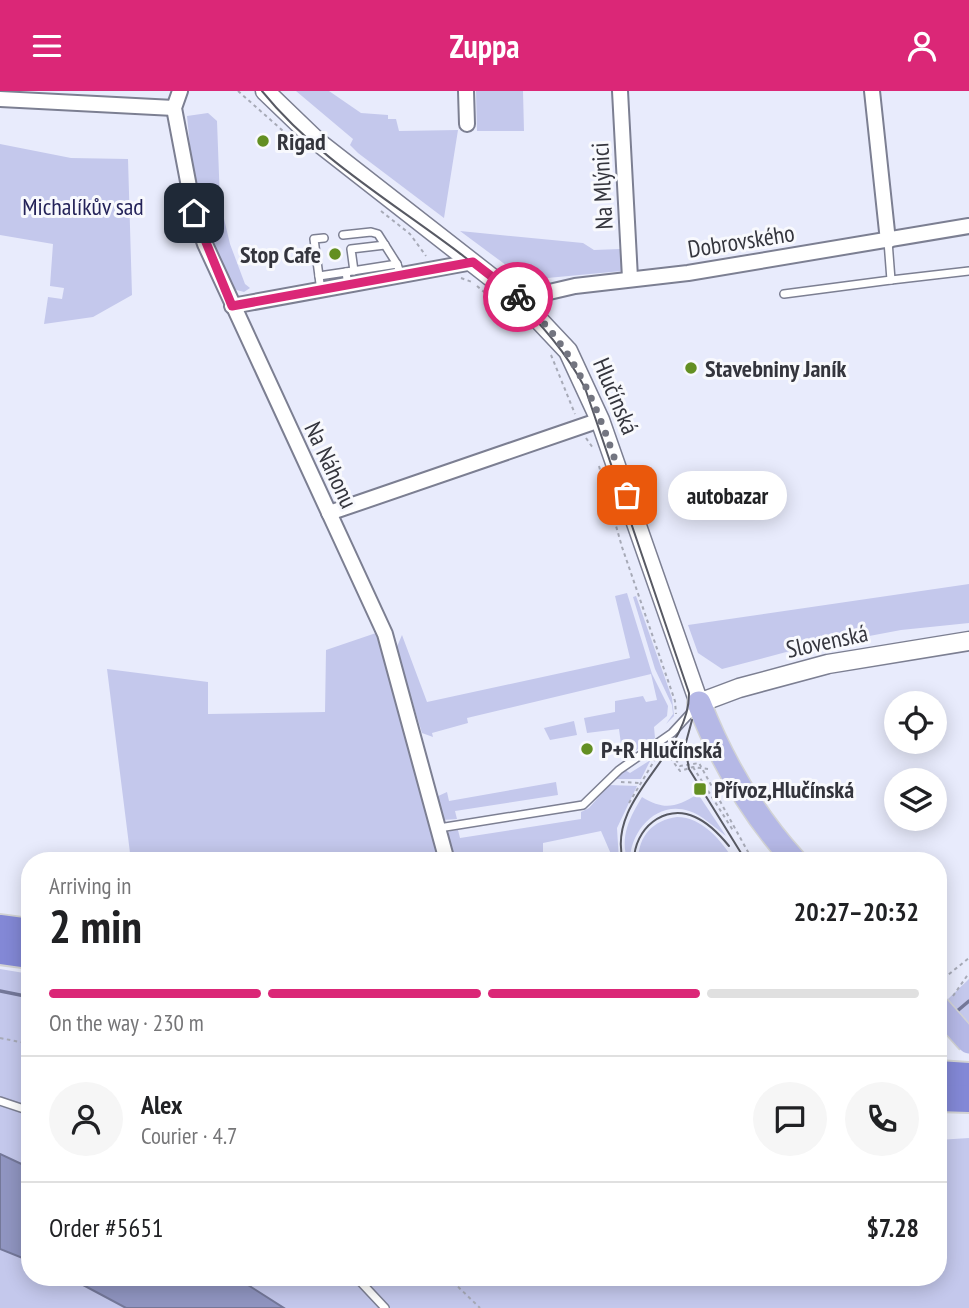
<!DOCTYPE html>
<html lang="en">
<head>
<meta charset="utf-8">
<style>
  :root { --surface:#fff; --page:#f6f6f6; --text:#202124; --muted:#757577; --line:#e0e0e0; --accent:#db2777 }
  body { margin:0; font-family:"PT Sans Narrow",sans-serif; background:var(--page); color:var(--text); height:100vh; display:flex; flex-direction:column; font-size:26px; white-space:nowrap }
  * { box-sizing:border-box; margin:0 }
  p { font-size:23px; color:var(--muted) }
  .icon { flex:none; width:38px; height:38px; fill:none; stroke:currentColor; stroke-width:2; stroke-linecap:round; stroke-linejoin:round }
  .map { position:relative; flex:1; overflow:hidden }
  .panel { position:absolute; left:21px; top:761px; width:926px; height:434px; display:flex; flex-direction:column; background:var(--surface); border-radius:28px; box-shadow:0 4px 18px #0003 }
  .panel>* { flex:none }
  .fabs { position:absolute; left:884px; top:600px; display:grid; gap:14px }
  .fabs a { display:grid; place-items:center; width:63px; height:63px; border-radius:50%; background:var(--surface); box-shadow:0 4px 18px #0003; font-size:35px }
  .pin { position:absolute; display:grid; place-items:center; width:60px; height:60px; color:#fff; margin:-30px; border-radius:14px; box-shadow:0 4px 10px #0006 }
  .courier { position:absolute; display:grid; place-items:center; width:70px; height:70px; margin:-35px; border:5px solid #db2777; border-radius:50%; background:#fff; color:#222; box-shadow:0 2px 9px #0007 }
  .bubble { position:absolute; height:49px; border-radius:24px; background:var(--surface); box-shadow:0 4px 18px #0003; font-size:23px; font-weight:600; line-height:49px; text-align:center }
  .summary em { font-style:normal; font-weight:600 }
  .summary div { display:flex; flex-direction:column-reverse }
  .summary { display:flex; align-items:center; justify-content:space-between; height:119px; padding:0 28px }
  h1 { font-size:46px; font-weight:600; line-height:52px }
  .bar { display:grid; grid-template-columns:repeat(4,1fr); gap:10px 7px; align-content:center; height:84px; padding:0 28px }
  .bar i { height:9px; border-radius:5px; background:var(--line) }
  .bar .active { background:var(--accent) }
  .bar p { grid-column:span 4 }
  .line { display:flex; align-items:center; gap:18px; padding:0 28px; border-top:2px solid var(--line) }
  .line div { flex:1 }
  .round { display:grid; place-items:center; flex:none; width:74px; height:74px; border-radius:37px; background:var(--page) }
  header { display:flex; justify-content:space-between; align-items:center; height:91px; padding:0 28px; background:var(--accent); color:#fff; font-size:32px; font-weight:600 }
  .map>svg:first-child { display:block }
</style>
</head>
<body>
<header><svg class="icon" aria-label="menu" viewBox="0 0 24 24"><path d="M4 6h16M4 12h16M4 18h16"/></svg>Zuppa<svg class="icon" aria-label="person" viewBox="0 0 24 24"><circle cx="12" cy="8" r="4"/><path d="M4 21q1-7 8-7t8 7"/></svg></header>
<div class="map">
<svg width="969" height="1217" viewBox="0 0 969 1217">
  <rect width="100%" height="100%" fill="#e8ebfc"/>
  <!-- green -->
  <g fill="#c4c8ec">
    <polygon points="296,0 329,0 361,22 388,24 388,28 396,28 399,40 458,39 444,127 358,62 350,54 353,48"/>
    <polygon points="476,0 523,0 524,40 477,40"/>
    <polygon points="208,22 217,30 220,111 230,153 245,193 250,197 244,201 233,198 206,144 193,86 187,25"/>
    <polygon points="0,53 71,67 128,68 132,204 93,226 44,233 48,206 62,208 64,197 50,195 53,153 0,144"/>
    <polygon points="460,140 583,152 594,159 620,158 622,180 526,189"/>
    <polygon points="969,493 969,532 901,539 790,560 722,578 698,562 688,534"/>
    <polygon points="627,502 652,583 668,615 667,625 654,636 655,647 623,668 619,638 587,642 584,627 615,621 615,610 643,605 646,611 657,609 651,583 467,627 468,632 432,642 433,646 422,642 396,558 402,544 427,611 630,567 615,505"/>
    <polygon points="636,505 672,607 674,625 666,633 673,623 672,614 655,578 633,506"/>
    <polygon points="376,542 441,770 131,770 107,578 208,591 208,623 325,621 326,559"/>
    <polygon points="574,630 577,644 550,649 544,637"/>
    <polygon points="655,660 641,688 615,688 625,679 630,682 649,670"/>
    <polygon points="556,691 558,704 455,720 457,728 443,729 436,706 447,701 449,710"/>
    <polygon points="609,694 637,695 617,737 619,770 614,770 601,740 543,752 543,770 452,770 445,745 450,740 458,739 460,747 581,728 581,721 589,717"/>
    <path d="M698,703L726,745C714,736 702,724 689,720C656,709 630,741 630,770H628C619,746 630,726 642,706C665,720 676,716 698,703Z"/>
    <path d="M677,726C702,726 722,750 734,770H638C638,745 653,729 677,726Z"/>
    <polygon points="0,878 30,883 30,1077 0,1063"/>
    <polygon points="969,888 969,933 948,908"/>
    <polygon points="969,1047 969,1217 284,1217 237,1187 938,1186 938,1049"/>
    <polygon points="0,1158 30,1170 30,1186 70,1187 126,1217 0,1217"/>
  </g>
  <!-- water -->
  <g fill="#9095c1" stroke="#747899" stroke-width="2">
    <polygon points="0,1063 30,1077 30,1170 0,1158"/>
    <polygon points="70,1187 237,1187 284,1217 126,1217"/>
  </g>
  <g fill="none" stroke-linecap="round" stroke-linejoin="round">
    <!-- stream -->
    <g stroke="#747899" stroke-width="3.5">
      <polyline points="0,900 30,906"/>
      <polyline points="956,921 969,910"/>
      <polyline points="938,936 939,936"/>
    </g>
    <defs>
      <g id="service">
        <polyline points="343,144 371,141 378,143 397,173"/>
        <polyline points="354,180 351,158 385,154"/>
        <polyline points="319,185 346,181"/>
        <polyline points="891,189 969,180"/>
        <polyline points="348,195 346,181 397,173 401,185"/>
        <polyline points="321,200 314,148 324,147"/>
        <polyline points="784,203 891,189 888,150"/>
        <polyline points="439,737 583,714 619,679 672,642 696,616"/>
        <polyline points="0,1010 30,1020"/>
        <polyline points="356,1186 385,1217"/>
      </g>
      <g id="minor">
        <polyline points="180,0 174,17 194,122 205,153 385,543 447,770"/>
        <polyline points="466,0 467,33"/>
        <polyline points="620,0 630,187"/>
        <polyline points="872,0 888,150"/>
        <polyline points="0,8 174,17"/>
        <polyline points="519,208 575,195 688,182 969,135"/>
        <polyline points="232,215 473,171"/>
        <polyline points="329,422 600,329"/>
      </g>
      <polyline id="tertiary" points="265,0 318,51 519,208 568,260 600,329 699,612 739,597 828,573 969,550"/>
      <path id="primary" d="M699,612C722,671 752,723 795,770"/>
      <g id="motorway">
        <polyline points="0,837 30,841"/>
        <polyline points="0,860 30,864"/>
        <polyline points="938,983 969,985"/>
        <polyline points="938,1007 969,1008"/>
      </g>
    </defs>
    <!-- service casing -->
    <use href="#service" stroke="#7c7f92" stroke-width="10"/>
    <!-- minor casing -->
    <use href="#minor" stroke="#7c7f92" stroke-width="18"/>
    <!-- tertiary casing -->
    <use href="#tertiary" stroke="#7c7f92" stroke-width="21"/>
    <!-- primary casing -->
    <use href="#primary" stroke="#d2d3d4" stroke-width="26"/>
    <!-- motorway casing -->
    <use href="#motorway" stroke="#d2d3d4" stroke-width="30"/>
    <!-- path -->
    <g stroke="#a7aab7" stroke-width="2" stroke-dasharray="3.5 3.5" stroke-linecap="butt">
      <polyline points="238,0 300,55"/>
      <polyline points="381,120 410,143 426,165"/>
      <polyline points="461,187 472,191"/>
      <polyline points="477,195 520,232"/>
      <polyline points="551,264 575,323"/>
      <polyline points="586,347 593,357"/>
      <polyline points="599,375 622,456 675,610 676,623"/>
      <polyline points="668,657 680,675 699,672 753,770"/>
      <polyline points="666,661 680,680 693,676 708,678"/>
      <polyline points="693,676 734,741"/>
      <polyline points="621,691 640,692"/>
      <polyline points="629,712 657,665"/>
      <polyline points="938,892 969,867"/>
      <polyline points="953,905 969,882"/>
      <polyline points="0,947 30,953"/>
      <polyline points="448,1186 480,1217"/>
    </g>
    <!-- service -->
    <use href="#service" stroke="#fff" stroke-width="7"/>
    <!-- minor -->
    <use href="#minor" stroke="#fff" stroke-width="14"/>
    <!-- tertiary -->
    <use href="#tertiary" stroke="#fff" stroke-width="18"/>
    <!-- primary -->
    <use href="#primary" stroke="#b5b8e6" stroke-width="23"/>
    <!-- motorway -->
    <use href="#motorway" stroke="#8388d6" stroke-width="26"/>
    <!-- tram -->
    <g stroke="#585a64" stroke-width="2">
      <path d="M262,0C353,113 515,165 585,297L689,602C690,664 606,706 623,770"/>
      <polyline points="692,629 685,655 689,678 746,770"/>
      <path d="M634,770C634,738 664,712 695,726C709,732 720,744 729,755"/>
    </g>
    <defs>
      <polyline id="primary-bridge" points="938,916 969,951"/>
    </defs>
    <!-- primary-bridge casing -->
    <use href="#primary-bridge" stroke="#d2d3d4" stroke-width="26" stroke-linecap="butt"/>
    <!-- primary-bridge -->
    <use href="#primary-bridge" stroke="#b5b8e6" stroke-width="23"/>
  </g>
  <g fill="none" stroke-linecap="round" stroke-linejoin="round">
    <!-- done -->
    <path stroke="#737580" stroke-width="7" stroke-dasharray="0 12.6" d="M518,206C582,263 600,325 627,404"/>
    <!-- route -->
    <polyline stroke="#db2777" stroke-width="9" points="194,122 232,215 473,171 518,206"/>
  </g>
  <!-- markers -->
  <g fill="#638f22" stroke="#f8f9fd" stroke-width="2.5">
    <circle cx="263" cy="50" r="7"/>
    <circle cx="335" cy="163" r="7"/>
    <circle cx="691" cy="277" r="7"/>
    <circle cx="587" cy="658" r="7"/>
    <rect x="693" y="691" width="14" height="14" rx="3.5"/>
  </g>
  <g text-anchor="middle" dominant-baseline="central" stroke-width="6" stroke-linejoin="round" paint-order="stroke">
    <!-- poi labels -->
    <g font-size="24" font-weight="bold" fill="#34353d" stroke="#f8f9fd" text-anchor="start">
      <text x="277" y="50">Rigad</text>
      <text x="321" y="163" text-anchor="end">Stop Cafe</text>
      <text x="705" y="277">Stavebniny Janík</text>
      <text x="601" y="658">P+R Hlučínská</text>
      <text x="714" y="698">Přívoz,Hlučínská</text>
    </g>
    <!-- street labels -->
    <g font-size="24" fill="#34353d" stroke="#f8f9fd">
      <text transform="translate(602 95) rotate(-93)">Na Mlýnici</text>
      <text transform="translate(741 150) rotate(-9)">Dobrovského</text>
      <text transform="translate(616 305) rotate(67)">Hlučínská</text>
      <text transform="translate(331 374) rotate(65)">Na Náhonu</text>
      <text transform="translate(827 550) rotate(-12)">Slovenská</text>
    </g>
    <!-- park labels -->
    <g font-size="24" fill="#242359" stroke="#f8f9fd">
      <text x="83" y="115">Michalíkův sad</text>
    </g>
  </g>
</svg>
<div class="fabs">
<a><svg class="icon" aria-label="locate" viewBox="0 0 24 24"><circle cx="12" cy="12" r="6"/><path d="M12 2v4M12 18v4M2 12h4M18 12h4"/></svg></a>
<a><svg class="icon" aria-label="layers" viewBox="0 0 24 24"><path d="M12 4l9 5-9 5-9-5zM3 14l9 5 9-5"/></svg></a>
</div>
<div class="pin" style="left:627px;top:404px;background:#ea580c"><svg class="icon" aria-label="bag" viewBox="0 0 24 24"><path d="M5 8h14l-1 12H6zM9 8a3 3 0 0 1 6 0"/></svg></div>
<div class="pin" style="left:194px;top:122px;background:#1f2937"><svg class="icon" aria-label="home" viewBox="0 0 24 24"><path d="M3 11l9-7 9 7M6 9v11h12V9"/></svg></div>
<div class="courier" style="left:518px;top:206px"><svg class="icon" aria-label="bike" viewBox="0 0 24 24"><circle cx="6" cy="16" r="4"/><circle cx="18" cy="16" r="4"/><path d="M6 16l4-8h5l3 8M10 8l3 8H6M13 5h3"/></svg></div>
<div class="bubble" style="left:668px;top:380px;width:119px">autobazar</div>
<section class="panel">
<div class="summary"><div><h1>2 min</h1><p>Arriving in</p></div><em>20:27–20:32</em></div>
<div class="bar"><i class="active"></i><i class="active"></i><i class="active"></i><i></i><p>On the way · 230 m</p></div>
<div class="line" style="height:126px"><a class="round"><svg class="icon" aria-label="person" viewBox="0 0 24 24"><circle cx="12" cy="8" r="4"/><path d="M4 21q1-7 8-7t8 7"/></svg></a><div><b>Alex</b><p>Courier · 4.7</p></div><a class="round"><svg class="icon" aria-label="chat" viewBox="0 0 24 24"><path d="M4 5h16v11H9l-5 4z"/></svg></a><a class="round"><svg class="icon" aria-label="phone" viewBox="0 0 24 24"><path d="M5 4h4l2 5-3 2q2 4 5 5l2-3 5 2v4C11 20 4 13 5 4z"/></svg></a></div>
<div class="line" style="height:91px"><div>Order #5651</div><b>$7.28</b></div>
</section>
</div>
</body>
</html>
